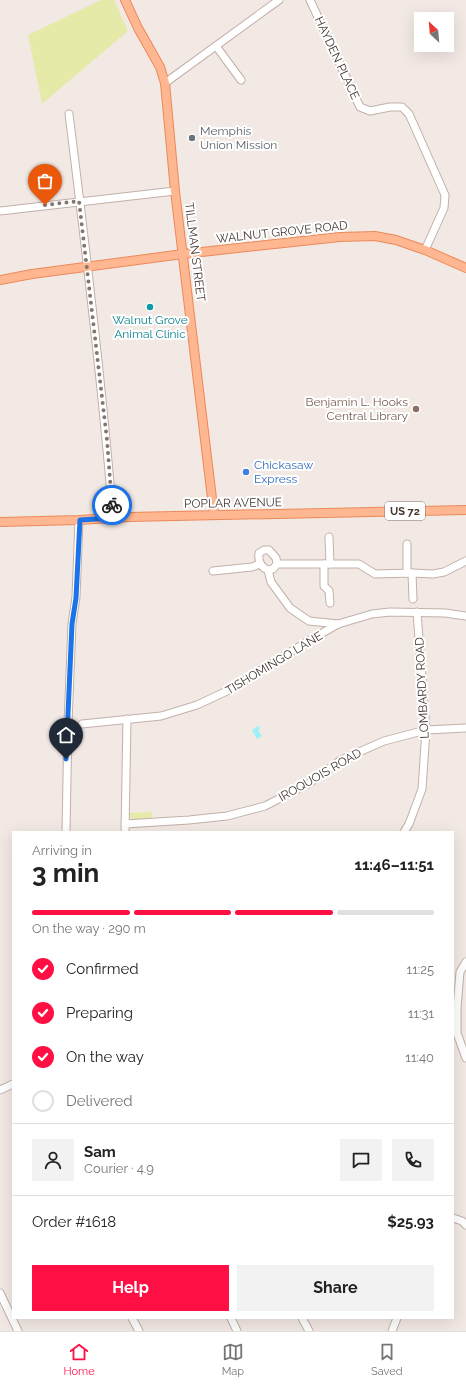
<!DOCTYPE html>
<html lang="en">
<head>
<meta charset="utf-8">
<style>
  :root { --surface:#fff; --page:#f2f2f2; --text:#222; --muted:#767676; --line:#e0e0e0; --accent:#ff0f44 }
  body { margin:0; font-family:Raleway,sans-serif; background:var(--page); color:var(--text); height:100vh; display:flex; flex-direction:column; font-size:15px; white-space:nowrap }
  * { box-sizing:border-box; margin:0 }
  p { font-size:13px; color:var(--muted) }
  .icon { flex:none; width:22px; height:22px; fill:none; stroke:currentColor; stroke-width:2; stroke-linecap:round; stroke-linejoin:round }
  .map { position:relative; flex:1; overflow:hidden }
  .panel { position:absolute; left:12px; top:831px; width:442px; height:488px; display:flex; flex-direction:column; background:var(--surface); border-radius:0px; box-shadow:0 4px 16px #0002 }
  .panel>* { flex:none }
  .needle { width:26px; rotate:334deg }
  .fabs { position:absolute; left:414px; top:12px; display:grid; gap:8px }
  .fabs a { display:grid; place-items:center; width:40px; height:40px; border-radius:0px; background:var(--surface); box-shadow:0 4px 16px #0002; font-size:20px }
  .pin { position:absolute; display:grid; place-items:center; width:34px; height:34px; color:#fff; margin:-41px -17px; border-radius:50% 50% 50% 0; rotate:-45deg; box-shadow:0 0 4px #0007 }
  .pin .icon { rotate:45deg }
  .courier { position:absolute; display:grid; place-items:center; width:40px; height:40px; margin:-20px; border:3px solid #1a73e8; border-radius:50%; background:#fff; color:#222; box-shadow:0 1px 5px #0007 }
  .summary em { font-style:normal; font-weight:700 }
  .summary div { display:flex; flex-direction:column-reverse }
  .summary { display:flex; align-items:center; justify-content:space-between; height:68px; padding:0 20px }
  h1 { font-size:26px; font-weight:700; line-height:30px }
  .bar { display:grid; grid-template-columns:repeat(4,1fr); gap:6px 4px; align-content:center; height:48px; padding:0 20px }
  .bar i { height:5px; border-radius:3px; background:var(--line) }
  .bar .active { background:var(--accent) }
  .bar p { grid-column:span 4 }
  .line { display:flex; align-items:center; gap:10px; padding:0 20px; border-top:1px solid var(--line) }
  .line div { flex:1 }
  .round { display:grid; place-items:center; flex:none; width:42px; height:42px; border-radius:0px; background:var(--page) }
  ol { padding:0 20px; list-style:none }
  li { display:flex; align-items:center; gap:12px; height:44px }
  li p { margin-inline-start:auto }
  li .icon { padding:4px; border-radius:50%; background:var(--accent); color:#fff; stroke-width:4 }
  li:last-child { color:var(--muted) }
  li i { width:22px; height:22px; border:2px solid var(--line); border-radius:50% }
  .action { display:flex; gap:8px; margin-top:auto; padding:8px 20px }
  .action a { flex:1; height:46px; border-radius:0px; background:var(--accent); color:#fff; font-size:16px; font-weight:700; line-height:46px; text-align:center }
  .action a+a { background:var(--page); color:var(--text) }
  .dock { display:flex; justify-content:space-around; align-items:center; height:56px; border-top:1px solid var(--line); background:var(--surface); font-size:11px; color:var(--muted) }
  .dock a { display:grid; justify-items:center; gap:2px }
  .dock .active { color:var(--accent) }
  .map>svg:first-child { display:block }
</style>
</head>
<body>
<div class="map">
<svg width="466" height="1331" viewBox="0 0 466 1331">
  <rect width="100%" height="100%" fill="#f3e9e4"/>
  <!-- green -->
  <g fill="#e5eaa9">
    <polygon points="101,0 114,0 128,31 42,104 28,35"/>
    <path d="M150,812L152,814V818C144,819 130,824 129,813Z"/>
  </g>
  <!-- water -->
  <polygon fill="#9bf1f5" points="258,726 260,728 258,730 262,736 257,739 252,730"/>
  <g fill="none" stroke-linecap="round" stroke-linejoin="round">
    <defs>
      <g id="minor">
        <polyline points="310,0 360,107 370,111 390,107 402,107 409,114 445,195 444,208 425,250"/>
        <polyline points="216,46 241,80"/>
        <polyline points="165,83 279,0"/>
        <path d="M69,114C86,249 102,383 113,518"/>
        <polyline points="0,211 175,191"/>
        <polyline points="329,537 330,564"/>
        <polyline points="407,544 407,573"/>
        <path d="M277,564L276,558L269,550H264L259,553C258,561 260,567 268,570L273,569L277,564H359L375,574L412,573L433,574L444,572L466,561"/>
        <polyline points="324,564 324,586 329,591 330,603"/>
        <polyline points="268,570 271,582 290,608 309,621 338,624"/>
        <polyline points="213,571 252,567 260,564"/>
        <polyline points="412,573 413,599"/>
        <polyline points="82,724 161,716 197,705 227,691 305,643 338,624 372,614 390,612 445,613 466,616"/>
        <polyline points="125,824 189,820 227,816 265,806 308,784 341,760 384,741 426,730 466,728"/>
        <polyline points="66,832 68,723 72,624 76,597 79,520"/>
        <polyline points="125,832 127,719"/>
        <polyline points="404,832 409,824 422,789 426,730 417,612"/>
        <polyline points="466,962 460,972 457,1008 457,1033 466,1058"/>
        <polyline points="0,1090 13,1084"/>
        <polyline points="453,1218 462,1221 466,1225"/>
        <polyline points="0,1293 18,1331"/>
        <polyline points="132,1318 139,1331"/>
        <polyline points="231,1318 237,1331"/>
        <polyline points="302,1318 309,1331"/>
        <polyline points="392,1331 397,1318"/>
      </g>
      <g id="major">
        <polyline points="125,0 138,28 160,67 165,83 175,191 214,515"/>
        <polyline points="0,280 32,274 183,254 340,237 375,236 396,240 425,250 466,268"/>
        <polyline points="0,522 79,520 129,517 466,510"/>
      </g>
    </defs>
    <!-- minor casing -->
    <use href="#minor" stroke="#c2b0a9" stroke-width="9"/>
    <!-- major casing -->
    <use href="#major" stroke="#eb895a" stroke-width="10"/>
    <!-- minor -->
    <use href="#minor" stroke="#fff" stroke-width="7"/>
    <!-- major -->
    <use href="#major" stroke="#ffb791" stroke-width="8"/>
  </g>
  <g fill="none" stroke-linecap="round" stroke-linejoin="round">
    <!-- done -->
    <polyline stroke="#827671" stroke-width="4" stroke-dasharray="0 7.2" points="45,205 79,201 107,440 112,505"/>
    <!-- route -->
    <polyline stroke="#1a73e8" stroke-width="5" points="66,759 72,624 76,598 80,520 113,518 112,505"/>
  </g>
  <!-- markers -->
  <circle fill="#6b7280" stroke="#fff" stroke-width="1.5" cx="192" cy="138" r="4"/>
  <circle fill="#0f9aa8" stroke="#fff" stroke-width="1.5" cx="150" cy="307" r="4"/>
  <circle fill="#8d6e63" stroke="#fff" stroke-width="1.5" cx="416" cy="409" r="4"/>
  <circle fill="#3f7fe0" stroke="#fff" stroke-width="1.5" cx="246" cy="472" r="4"/>
  <g text-anchor="middle" dominant-baseline="central" stroke-width="4" stroke-linejoin="round" paint-order="stroke">
    <!-- shield labels -->
    <rect fill="#fff" stroke="#7d7470" stroke-width="1" x="385" y="502" width="40" height="18" rx="3"/>
    <g font-size="11" font-weight="bold" fill="#453833">
      <text x="405" y="511">US 72</text>
    </g>
    <!-- street labels -->
    <g font-size="12" fill="#453833" stroke="#fff">
      <text transform="translate(337 58) rotate(65)">HAYDEN PLACE</text>
      <text transform="translate(282 232) rotate(-6)">WALNUT GROVE ROAD</text>
      <text transform="translate(195 252) rotate(83)">TILLMAN STREET</text>
      <text transform="translate(233 503) rotate(-1)">POPLAR AVENUE</text>
      <text transform="translate(274 663) rotate(-31)">TISHOMINGO LANE</text>
      <text transform="translate(422 688) rotate(-93)">LOMBARDY ROAD</text>
      <text transform="translate(320 775) rotate(-30)">IROQUOIS ROAD</text>
    </g>
    <!-- worship labels -->
    <g font-size="12" fill="#5b616d" stroke="#fff" text-anchor="start">
      <text x="200" y="131">Memphis<tspan x="200" dy="14">Union Mission</tspan></text>
    </g>
    <!-- culture labels -->
    <g font-size="12" fill="#0d838f" stroke="#fff">
      <text x="150" y="320">Walnut Grove<tspan x="150" dy="14">Animal Clinic</tspan></text>
    </g>
    <!-- education labels -->
    <g font-size="12" fill="#785e54" stroke="#fff" text-anchor="end">
      <text x="408" y="402">Benjamin L. Hooks<tspan x="408" dy="14">Central Library</tspan></text>
    </g>
    <!-- shop labels -->
    <g font-size="12" fill="#366cbe" stroke="#fff" text-anchor="start">
      <text x="254" y="465">Chickasaw<tspan x="254" dy="14">Express</tspan></text>
    </g>
  </g>
</svg>
<div class="fabs">
<a><svg class="needle" viewBox="-14 -14 28 28"><path d="M0-13l5 13h-10z" fill="#e53935"/><path d="M0 13l5-13h-10z" fill="#767676"/></svg></a>
</div>
<div class="pin" style="left:45px;top:205px;background:#ea580c"><svg class="icon" aria-label="bag" viewBox="0 0 24 24"><path d="M5 8h14l-1 12H6zM9 8a3 3 0 0 1 6 0"/></svg></div>
<div class="pin" style="left:66px;top:759px;background:#1f2937"><svg class="icon" aria-label="home" viewBox="0 0 24 24"><path d="M3 11l9-7 9 7M6 9v11h12V9"/></svg></div>
<div class="courier" style="left:112px;top:505px"><svg class="icon" aria-label="bike" viewBox="0 0 24 24"><circle cx="6" cy="16" r="4"/><circle cx="18" cy="16" r="4"/><path d="M6 16l4-8h5l3 8M10 8l3 8H6M13 5h3"/></svg></div>
<section class="panel">
<div class="summary"><div><h1>3 min</h1><p>Arriving in</p></div><em>11:46–11:51</em></div>
<div class="bar"><i class="active"></i><i class="active"></i><i class="active"></i><i></i><p>On the way · 290 m</p></div>
<ol>
<li><svg class="icon" aria-label="check" viewBox="0 0 24 24"><path d="M5 12l5 5 9-10"/></svg>Confirmed<p>11:25</p></li>
<li><svg class="icon" aria-label="check" viewBox="0 0 24 24"><path d="M5 12l5 5 9-10"/></svg>Preparing<p>11:31</p></li>
<li><svg class="icon" aria-label="check" viewBox="0 0 24 24"><path d="M5 12l5 5 9-10"/></svg>On the way<p>11:40</p></li>
<li><i></i>Delivered</li>
</ol>
<div class="line" style="height:72px"><a class="round"><svg class="icon" aria-label="person" viewBox="0 0 24 24"><circle cx="12" cy="8" r="4"/><path d="M4 21q1-7 8-7t8 7"/></svg></a><div><b>Sam</b><p>Courier · 4.9</p></div><a class="round"><svg class="icon" aria-label="chat" viewBox="0 0 24 24"><path d="M4 5h16v11H9l-5 4z"/></svg></a><a class="round"><svg class="icon" aria-label="phone" viewBox="0 0 24 24"><path d="M5 4h4l2 5-3 2q2 4 5 5l2-3 5 2v4C11 20 4 13 5 4z"/></svg></a></div>
<div class="line" style="height:52px"><div>Order #1618</div><b>$25.93</b></div>
<div class="action"><a>Help</a><a>Share</a></div>
</section>
</div>
<nav class="dock">
<a class="active"><svg class="icon" aria-label="home" viewBox="0 0 24 24"><path d="M3 11l9-7 9 7M6 9v11h12V9"/></svg>Home</a>
<a><svg class="icon" aria-label="map" viewBox="0 0 24 24"><path d="M3 6l6-2 6 2 6-2v14l-6 2-6-2-6 2zM9 4v14M15 6v14"/></svg>Map</a>
<a><svg class="icon" aria-label="saved" viewBox="0 0 24 24"><path d="M7 4h10v16l-5-4-5 4z"/></svg>Saved</a>
</nav>
</body>
</html>
